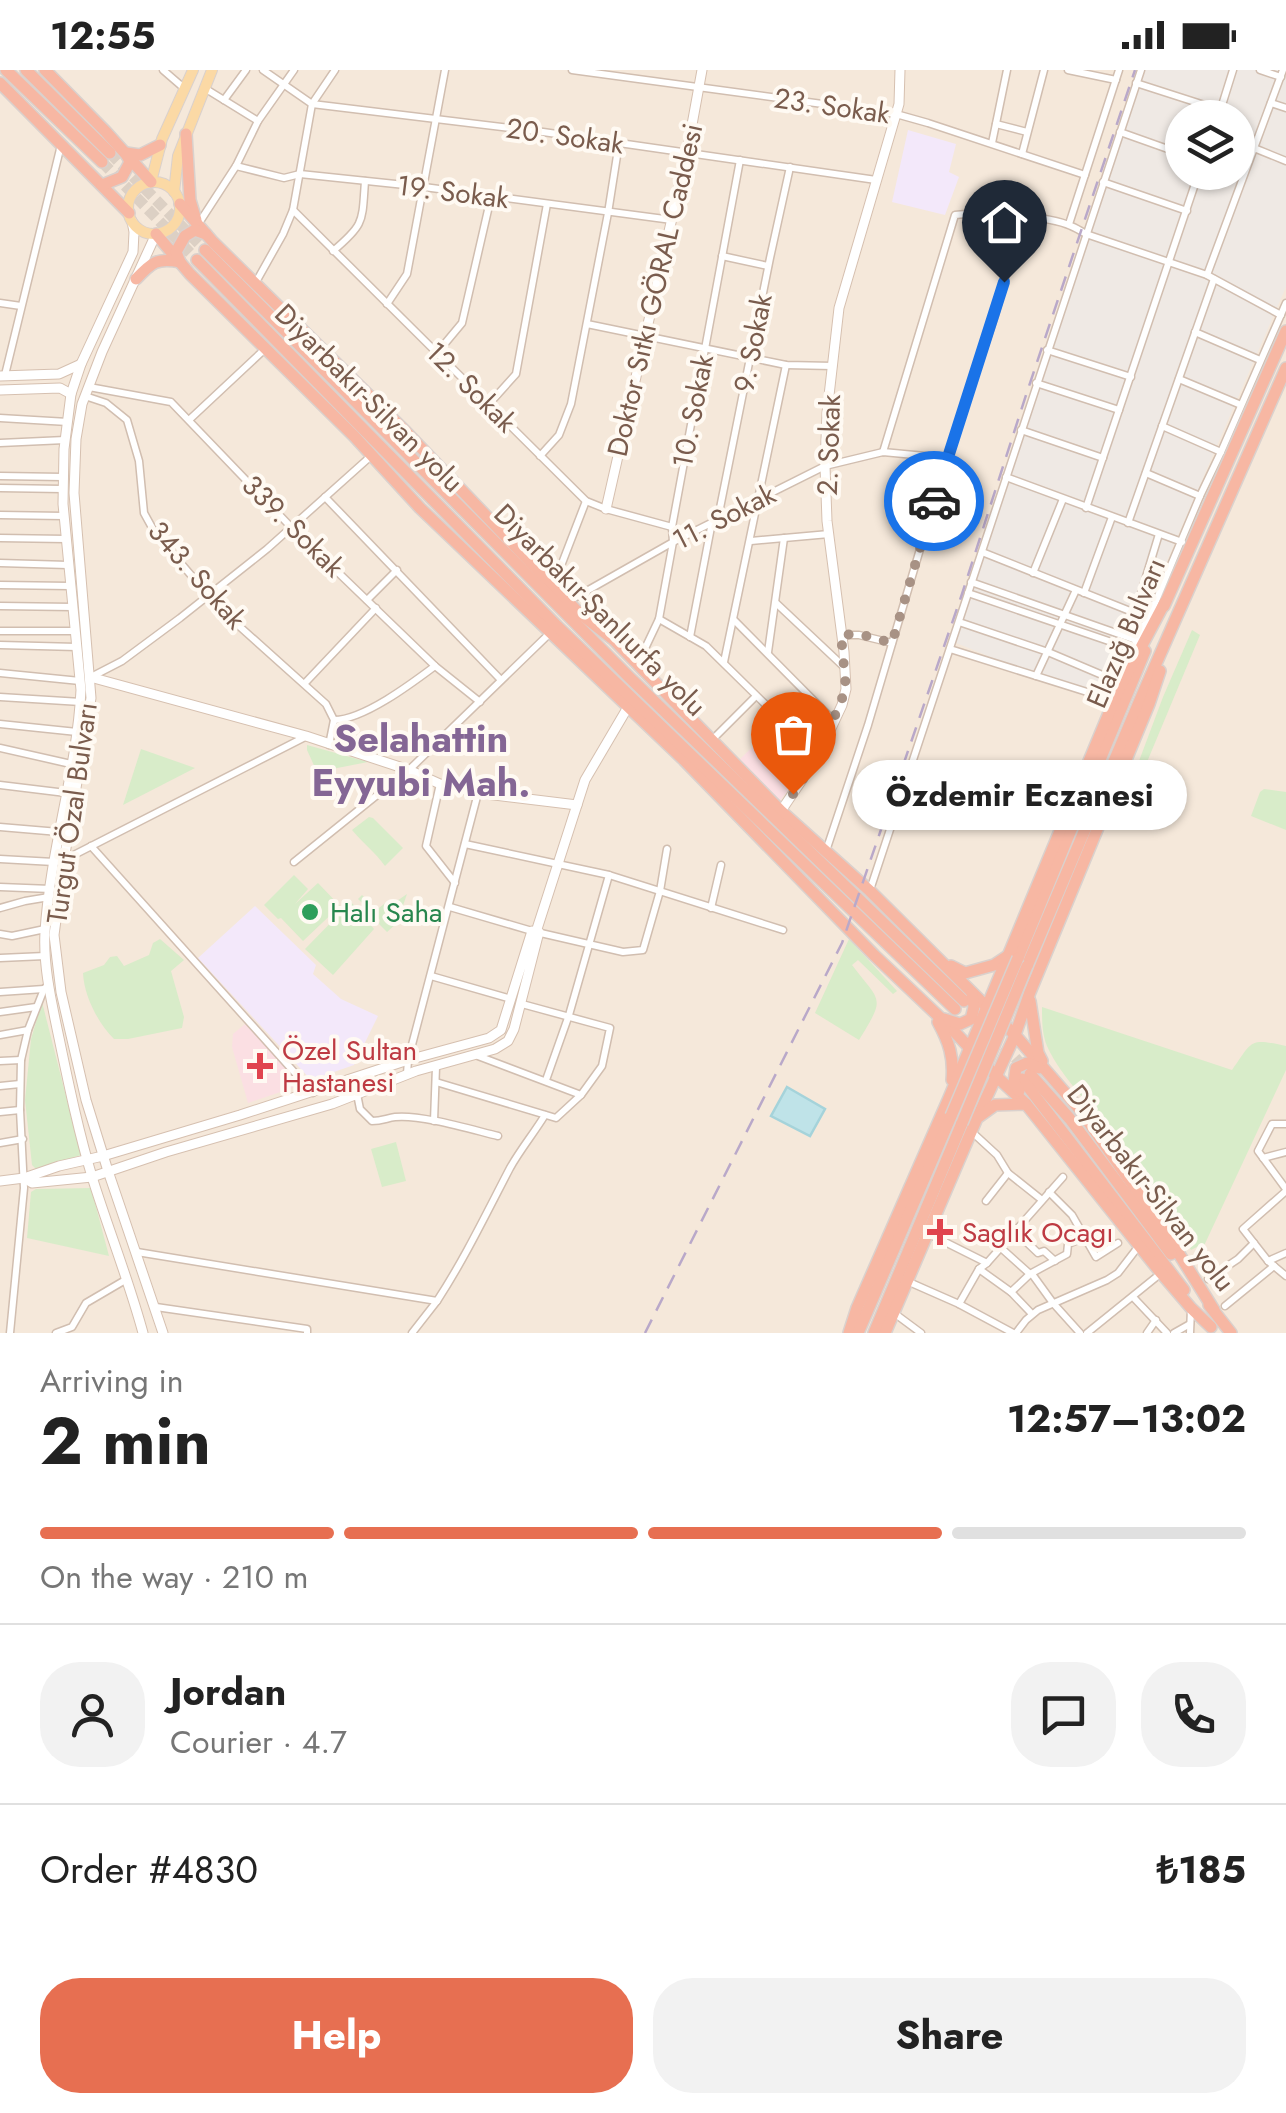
<!DOCTYPE html>
<html lang="en">
<head>
<meta charset="utf-8">
<style>
  :root { --surface:#fff; --page:#f2f2f2; --text:#222; --muted:#767676; --line:#e0e0e0; --accent:#e76f51 }
  body { margin:0; font-family:Jost,sans-serif; background:var(--page); color:var(--text); height:100vh; display:flex; flex-direction:column; font-size:38px; white-space:nowrap }
  * { box-sizing:border-box; margin:0 }
  p { font-size:32px; color:var(--muted) }
  .icon { flex:none; width:55px; height:55px; fill:none; stroke:currentColor; stroke-width:2; stroke-linecap:round; stroke-linejoin:round }
  .map { position:relative; height:1263px; overflow:hidden }
  .side { display:flex; flex-direction:column; background:var(--surface); flex:1 }
  .side>* { flex:none }
  .controls { position:absolute; left:1165px; top:30px; display:grid; gap:20px }
  .controls a { display:grid; place-items:center; width:90px; height:90px; border-radius:50%; background:var(--surface); box-shadow:0 2px 8px #0004; font-size:50px }
  .pin { position:absolute; display:grid; place-items:center; width:85px; height:85px; color:#fff; margin:-102px -42px; border-radius:50% 50% 50% 0; rotate:-45deg; box-shadow:0 0 10px #0007 }
  .pin .icon { rotate:45deg }
  .courier { position:absolute; display:grid; place-items:center; width:100px; height:100px; margin:-50px; border:8px solid #1a73e8; border-radius:50%; background:#fff; color:#222; box-shadow:0 2px 12px #0007 }
  .bubble { position:absolute; height:70px; border-radius:35px; background:var(--surface); box-shadow:0 2px 8px #0004; font-size:32px; font-weight:700; line-height:70px; text-align:center }
  .overview em { font-style:normal; font-weight:700 }
  .overview div { display:flex; flex-direction:column-reverse }
  .overview { display:flex; align-items:center; justify-content:space-between; height:170px; padding:0 40px }
  h1 { font-size:65px; font-weight:700; line-height:75px }
  .bar { display:grid; grid-template-columns:repeat(4,1fr); gap:15px 10px; align-content:center; height:120px; padding:0 40px }
  .bar i { height:12px; border-radius:8px; background:var(--line) }
  .bar .on { background:var(--accent) }
  .bar p { grid-column:span 4 }
  .line { display:flex; align-items:center; gap:25px; padding:0 40px; border-top:2px solid var(--line) }
  .line div { flex:1 }
  .round { display:grid; place-items:center; flex:none; width:105px; height:105px; border-radius:40px; background:var(--page) }
  .button { display:flex; gap:20px; margin-top:auto; padding:20px 40px }
  .button a { flex:1; height:115px; border-radius:40px; background:var(--accent); color:#fff; font-size:40px; font-weight:700; line-height:115px; text-align:center }
  .button a+a { background:var(--page); color:var(--text) }
  .status { display:flex; justify-content:space-between; align-items:center; height:70px; padding:0 50px; background:var(--surface); direction:ltr }
  .status svg { height:28px; fill:currentColor }
  .map>svg:first-child { display:block }
</style>
</head>
<body>
<div class="status"><b>12:55</b><svg viewBox="0 0 49 12"><path d="M0 12V9h3v3zM5 12V6h3v6zM10 12V3h3v9zM15 12V0h3v12zM26 1h20v11H26zM47 4h2v5h-2z"/></svg></div>
<div class="map">
<svg width="1286" height="1263" viewBox="0 0 1286 1263">
  <rect width="100%" height="100%" fill="#fdf6ec"/>
  <!-- residential -->
  <path fill="#f5e8da" fill-rule="evenodd" d="M0,0H1286V1263H0ZM1182,48H1238V102H1182Z"/>
  <!-- industrial -->
  <path fill="#efe9e4" fill-rule="evenodd" d="M1143,0H1286V217L1105,633L956,573L1057,256L1105,119ZM1182,48H1238V102H1182Z"/>
  <!-- education -->
  <g fill="#f3e8fa">
    <polygon points="908,60 956,74 949,102 959,107 945,145 892,132"/>
    <polygon points="255,836 316,895 313,904 341,929 378,946 354,995 311,1010 198,888"/>
  </g>
  <!-- medical -->
  <g fill="#fbdfe3">
    <polygon points="772,658 808,694 779,732 736,693"/>
    <polygon points="245,954 258,968 301,1015 248,1033 232,977 233,964"/>
  </g>
  <!-- green -->
  <g fill="#d8ecc9">
    <polygon points="1192,560 1200,565 1147,692 1139,691 1163,627"/>
    <polygon points="307,675 368,692 317,702 307,680"/>
    <polygon points="141,679 195,698 123,735"/>
    <polygon points="1264,719 1286,722 1286,760 1251,746 1260,722"/>
    <path d="M369,747L373,748L403,778L385,796C375,782 363,773 352,760Z"/>
    <polygon points="294,805 308,819 295,834 318,813 340,836 303,871 281,848 278,849 264,835"/>
    <polygon points="407,824 397,853 387,862 379,854 380,850 358,829 362,825 372,835 379,838 389,830 394,833"/>
    <polygon points="351,832 374,859 333,905 305,879"/>
    <path d="M160,869L184,890L171,901L184,947L182,958L128,969H114C98,953 84,926 83,903L104,895L110,887L117,886L124,896L149,885L153,873Z"/>
    <path d="M849,869L897,921L893,924L858,890L852,895C881,933 886,926 859,970L815,943Z"/>
    <polygon points="42,932 81,1085 36,1099 32,1095 25,1030 31,969"/>
    <path d="M1042,937L1232,1000C1253,970 1249,968 1286,976V1000L1202,1180L1199,1176L1191,1180C1170,1141 1146,1103 1118,1069C1096,1041 1061,1008 1047,976C1042,964 1042,950 1042,937Z"/>
    <polygon points="396,1072 406,1111 382,1117 371,1079"/>
    <polygon points="91,1118 109,1186 27,1168 31,1122 36,1119"/>
  </g>
  <!-- water -->
  <polygon fill="#bfe3e8" stroke="#a5d3da" stroke-width="2.5" points="787,1017 825,1039 810,1066 771,1046"/>
  <g fill="none" stroke-linecap="round" stroke-linejoin="round">
    <!-- highway-tunnel -->
    <g stroke="#dcd0c4" stroke-width="11" stroke-dasharray="11 5.5" stroke-linecap="butt">
      <polyline points="110,83 205,180"/>
      <polyline points="102,92 197,190"/>
      <polyline points="982,951 1030,1004"/>
    </g>
    <defs>
      <g id="street">
        <polyline points="163,0 185,19"/>
        <polyline points="263,0 312,34 543,62 876,110"/>
        <polyline points="572,0 896,44 928,53 1085,105"/>
        <polyline points="1068,0 1116,10"/>
        <polyline points="1260,0 1281,7"/>
        <polyline points="1136,13 1220,40"/>
        <polyline points="206,19 258,51"/>
        <polyline points="224,30 246,0"/>
        <polyline points="1271,33 1286,38"/>
        <polyline points="1218,48 1233,0"/>
        <polyline points="996,54 1027,62"/>
        <polyline points="1120,62 1182,84"/>
        <polyline points="992,73 1007,0"/>
        <polyline points="1254,78 1286,91"/>
        <polyline points="1022,84 1044,0"/>
        <polyline points="236,96 284,108 300,104 424,117 672,150"/>
        <polyline points="1103,112 1187,141"/>
        <polyline points="293,140 586,431 606,439 672,457"/>
        <polyline points="199,153 236,96 258,51 294,0"/>
        <polyline points="1069,154 1119,0"/>
        <path d="M333,181C365,154 362,152 365,111"/>
        <polyline points="722,186 768,196"/>
        <polyline points="1207,205 1283,0"/>
        <polyline points="256,212 283,164 293,140 312,34 335,0"/>
        <polyline points="0,233 21,236"/>
        <polyline points="387,234 407,204 445,0"/>
        <polyline points="587,254 786,295 833,296"/>
        <polyline points="1195,262 1260,290"/>
        <polyline points="1047,280 1131,307"/>
        <polyline points="437,283 462,253 491,127"/>
        <polyline points="5,305 61,75"/>
        <polyline points="1179,309 1241,335"/>
        <polyline points="1036,313 1119,340"/>
        <polyline points="89,317 171,332 291,457 435,596 480,632"/>
        <polyline points="85,326 106,333 127,350 139,391 144,443 155,463 219,538 326,634 334,650 329,675"/>
        <polyline points="489,334 516,304 547,134"/>
        <polyline points="0,348 68,352"/>
        <polyline points="189,350 266,278"/>
        <polyline points="1162,356 1221,382"/>
        <polyline points="1021,360 1103,388"/>
        <polyline points="0,373 65,370"/>
        <path d="M883,382L955,145C981,142 1048,145 1071,156C1076,158 1081,161 1086,164L1207,205L1281,245"/>
        <polyline points="540,386 559,365 571,334 608,143 619,73"/>
        <polyline points="1146,403 1200,426"/>
        <polyline points="0,406 63,407"/>
        <polyline points="1006,407 1182,472"/>
        <polyline points="0,418 63,419"/>
        <polyline points="325,427 501,610"/>
        <polyline points="1086,438 1199,102"/>
        <polyline points="0,445 64,446"/>
        <polyline points="718,448 770,188 790,97"/>
        <polyline points="1128,453 1214,209"/>
        <polyline points="0,468 66,469"/>
        <polyline points="751,471 829,464"/>
        <polyline points="982,482 1135,543 1150,545"/>
        <polyline points="0,493 68,495"/>
        <polyline points="1033,503 1063,429"/>
        <polyline points="971,512 1136,570"/>
        <polyline points="554,514 586,431"/>
        <polyline points="0,515 70,516"/>
        <polyline points="968,523 1132,579"/>
        <polyline points="1084,523 1112,447"/>
        <polyline points="367,530 397,500"/>
        <polyline points="569,531 673,472 825,396 883,382 946,388"/>
        <polyline points="776,533 843,596"/>
        <polyline points="0,536 73,537"/>
        <polyline points="1135,543 1159,464"/>
        <polyline points="659,549 706,576 818,686"/>
        <polyline points="734,550 834,651"/>
        <polyline points="959,552 1048,582 1121,613"/>
        <polyline points="0,561 75,561"/>
        <polyline points="842,565 859,565 892,573"/>
        <polyline points="690,567 712,452"/>
        <polyline points="0,575 77,577"/>
        <polyline points="950,579 1103,627"/>
        <polyline points="768,582 784,468"/>
        <polyline points="640,589 659,549 673,472 672,457 740,90"/>
        <polyline points="1132,589 1136,570 1150,545 1200,426 1221,382 1286,233"/>
        <polyline points="724,592 786,295"/>
        <polyline points="0,603 80,611"/>
        <polyline points="1036,606 1076,520"/>
        <polyline points="91,607 122,591 180,548 267,479 371,386"/>
        <polyline points="305,613 376,538"/>
        <polyline points="0,627 81,632"/>
        <path d="M334,650C363,650 411,614 435,596"/>
        <polyline points="0,654 77,662"/>
        <polyline points="713,669 756,626"/>
        <polyline points="0,678 71,694"/>
        <polyline points="440,714 426,776 455,813"/>
        <polyline points="0,715 66,723"/>
        <polyline points="0,757 59,762"/>
        <polyline points="465,774 609,805 783,860"/>
        <polyline points="91,776 313,1023"/>
        <polyline points="826,781 868,655 947,388 995,245 1022,147"/>
        <polyline points="0,789 54,792"/>
        <polyline points="64,790 305,667"/>
        <polyline points="294,792 412,697 549,564"/>
        <polyline points="0,817 51,819"/>
        <polyline points="870,820 1141,0"/>
        <polyline points="450,837 532,861 623,882 643,880 660,821 667,779"/>
        <polyline points="0,838 25,831 49,827"/>
        <polyline points="711,838 721,795"/>
        <polyline points="0,864 12,866 45,859"/>
        <polyline points="0,888 45,886"/>
        <polyline points="431,906 511,929"/>
        <polyline points="0,922 44,919"/>
        <polyline points="0,942 36,937"/>
        <polyline points="0,965 28,960"/>
        <polyline points="478,986 581,1025"/>
        <polyline points="0,991 21,990"/>
        <polyline points="407,1004 408,990 478,723"/>
        <path d="M354,1009L360,1039L372,1051C382,1051 387,1048 395,1047C420,1044 473,1060 498,1066"/>
        <polyline points="546,1010 569,945 609,805"/>
        <polyline points="436,1012 556,1048 581,1025 602,996 610,958 522,934"/>
        <polyline points="0,1016 20,1014"/>
        <polyline points="0,1042 20,1040"/>
        <polyline points="434,1051 436,997"/>
        <polyline points="1286,1054 1272,1054 1258,1081 1286,1119"/>
        <polyline points="972,1062 997,1085 1008,1103 1042,1130"/>
        <polyline points="0,1073 23,1069"/>
        <polyline points="1263,1088 1286,1082"/>
        <polyline points="1286,1121 1243,1159 1268,1191 1286,1206"/>
        <polyline points="1049,1122 1072,1145 1096,1187 1118,1173"/>
        <polyline points="986,1131 1008,1103"/>
        <polyline points="1016,1162 1038,1183 1044,1181 1055,1191"/>
        <polyline points="929,1164 987,1193 979,1199 959,1234"/>
        <polyline points="1001,1178 1030,1204"/>
        <polyline points="137,1182 437,1231 412,1263"/>
        <polyline points="1268,1191 1286,1183"/>
        <polyline points="987,1193 1063,1107"/>
        <polyline points="979,1199 1011,1222 1030,1204 1067,1184 1068,1174 1085,1167"/>
        <polyline points="1032,1204 1053,1233 1080,1263"/>
        <polyline points="1208,1209 1238,1189 1254,1173"/>
        <polyline points="909,1212 959,1234 1013,1263"/>
        <polyline points="1011,1222 1032,1244"/>
        <polyline points="1133,1227 1167,1263"/>
        <path d="M437,1231C465,1188 486,1144 510,1098C520,1080 534,1063 545,1045"/>
        <polyline points="1225,1236 1274,1196"/>
        <polyline points="156,1237 307,1259 307,1263"/>
        <polyline points="894,1243 921,1263"/>
        <polyline points="10,1263 24,1118 20,1040 21,990 28,960 44,919 48,915"/>
        <polyline points="56,1263 72,1257 86,1233 127,1209"/>
        <polyline points="1016,1263 1026,1250 1038,1240 1107,1210 1118,1203 1138,1177"/>
        <polyline points="1087,1263 1160,1204"/>
        <polyline points="1147,1263 1156,1250"/>
        <polyline points="1174,1263 1190,1254"/>
        <polyline points="1190,1263 1191,1239"/>
      </g>
      <g id="secondary">
        <path d="M132,151L134,162L133,182L81,294L71,324L64,379L63,434L81,620C77,701 50,781 45,862C43,897 52,934 59,968C69,1016 79,1064 93,1110C109,1161 129,1211 143,1263"/>
        <polyline points="156,164 102,282 82,334 76,369 74,423 91,628 64,790 54,865 61,922 86,1030 108,1101 163,1263"/>
        <polyline points="0,306 59,304 81,294"/>
        <polyline points="0,320 60,318 71,324"/>
        <polyline points="377,339 396,368"/>
        <polyline points="606,439 687,82 702,0"/>
        <polyline points="90,607 306,666 409,700 440,714 478,723 577,735"/>
        <polyline points="781,741 818,686 842,635 846,619 844,582 827,451 825,396 827,343 839,238 899,34 900,0"/>
        <polyline points="532,861 501,960 489,968 408,990 240,1045 103,1086 59,1096 24,1108 32,1113 92,1107 166,1082 332,1034 416,1001 495,979 508,971 514,959 539,862"/>
        <polyline points="536,862 585,710 628,637"/>
        <polyline points="0,1111 24,1108"/>
      </g>
      <g id="primary">
        <polyline points="151,112 162,69 193,0"/>
        <circle cx="154" cy="138" r="26"/>
        <polyline points="174,122 178,86 212,0"/>
      </g>
      <g id="highway">
        <polyline points="6,0 102,92"/>
        <polyline points="26,0 110,83"/>
        <polyline points="45,0 106,62 151,112"/>
        <polyline points="0,13 129,143"/>
        <polyline points="186,64 190,130 196,150"/>
        <polyline points="102,115 122,107 130,92 126,83 140,85 160,75"/>
        <polyline points="180,134 213,172 406,362 578,542 614,570 781,741 870,821 1015,965 1081,1041 1161,1155 1214,1240"/>
        <polyline points="156,164 190,204 354,366 420,438 684,690 874,885 950,957 996,1006 1026,1034"/>
        <polyline points="205,180 629,607 964,931"/>
        <polyline points="197,190 557,556 955,939"/>
        <path d="M136,209C151,193 157,187 180,192L176,182L185,166L195,160L206,164"/>
        <polyline points="1164,536 1286,261"/>
        <polyline points="1018,888 1145,581"/>
        <polyline points="951,896 965,903 994,895 1006,887"/>
        <polyline points="1027,896 1140,630 1286,298"/>
        <polyline points="1030,931 1038,983 1042,991"/>
        <polyline points="944,949 960,954 971,949 974,937 972,923"/>
        <path d="M938,952C949,972 954,987 952,1010"/>
        <polyline points="1030,1004 1070,1049 1171,1184"/>
        <polyline points="1022,1009 1184,1220"/>
        <polyline points="1019,1021 1014,1012 1016,998 1027,993 1039,998"/>
        <polyline points="978,1046 1015,965 1030,922 1149,634 1160,601"/>
        <polyline points="1209,1235 1231,1263"/>
        <polyline points="849,1263 857,1238 949,1028 1119,619 1165,532"/>
        <polyline points="858,1263 951,1046"/>
        <polyline points="874,1263 962,1053"/>
        <polyline points="885,1263 977,1048 995,1035 1026,1034 1161,1203 1191,1238 1211,1257"/>
      </g>
    </defs>
    <!-- street casing -->
    <use href="#street" stroke="#d1beb0" stroke-width="9"/>
    <!-- secondary casing -->
    <use href="#secondary" stroke="#d6c0b0" stroke-width="11"/>
    <!-- primary casing -->
    <use href="#primary" stroke="#dad1cd" stroke-width="12"/>
    <!-- highway casing -->
    <use href="#highway" stroke="#dad1cd" stroke-width="14"/>
    <!-- street -->
    <use href="#street" stroke="#fff" stroke-width="6"/>
    <!-- secondary -->
    <use href="#secondary" stroke="#fff" stroke-width="9"/>
    <!-- primary -->
    <use href="#primary" stroke="#fbd9a5" stroke-width="10"/>
    <!-- highway -->
    <use href="#highway" stroke="#f7b7a3" stroke-width="11"/>
    <!-- rail -->
    <polyline stroke="#b9a8c9" stroke-width="2.5" stroke-dasharray="15 10" stroke-linecap="butt" points="645,1263 842,873 962,524 1026,325 1135,0"/>
    <defs>
      <g id="highway-bridge">
        <polyline points="951,1046 1018,888"/>
        <polyline points="962,1053 1027,896"/>
      </g>
    </defs>
    <!-- highway-bridge casing -->
    <use href="#highway-bridge" stroke="#dad1cd" stroke-width="14" stroke-linecap="butt"/>
    <!-- highway-bridge -->
    <use href="#highway-bridge" stroke="#f7b7a3" stroke-width="11"/>
  </g>
  <g fill="none" stroke-linecap="round" stroke-linejoin="round">
    <!-- done -->
    <polyline stroke="#a89285" stroke-width="10" stroke-dasharray="0 18" points="793,724 818,686 846,619 841,565 859,564 892,573 934,431"/>
    <!-- route -->
    <polyline stroke="#1a73e8" stroke-width="12" points="934,431 1004,212"/>
  </g>
  <!-- markers -->
  <circle fill="#2e9e5b" stroke="#fffaf3" stroke-width="4" cx="310" cy="842" r="10"/>
  <g fill="#e0444e" stroke="#fffaf3" stroke-width="4">
    <path d="M255 981h10v10h10v10h-10v10h-10v-10h-10v-10h10z"/>
    <path d="M935 1147h10v10h10v10h-10v10h-10v-10h-10v-10h10z"/>
  </g>
  <g text-anchor="middle" dominant-baseline="central" stroke-width="8" stroke-linejoin="round" paint-order="stroke">
    <!-- street labels -->
    <g font-size="28" fill="#7a5c4d" stroke="#fffaf3">
      <text transform="translate(832 36) rotate(8)">23. Sokak</text>
      <text transform="translate(565 66) rotate(8)">20. Sokak</text>
      <text transform="translate(453 122) rotate(7)">19. Sokak</text>
      <text transform="translate(655 220) rotate(-77)">Doktor Sıtkı GÖRAL Caddesi</text>
      <text transform="translate(753 273) rotate(-79)">9. Sokak</text>
      <text transform="translate(471 317) rotate(45)">12. Sokak</text>
      <text transform="translate(369 328) rotate(45)">Diyarbakır-Silvan yolu</text>
      <text transform="translate(693 341) rotate(-79)">10. Sokak</text>
      <text transform="translate(829 375) rotate(-88)">2. Sokak</text>
      <text transform="translate(724 447) rotate(-27)">11. Sokak</text>
      <text transform="translate(293 456) rotate(45)">339. Sokak</text>
      <text transform="translate(197 505) rotate(49)">343. Sokak</text>
      <text transform="translate(600 540) rotate(45)">Diyarbakır-Şanlıurfa yolu</text>
      <text transform="translate(1126 563) rotate(-67)">Elazığ Bulvarı</text>
      <text transform="translate(72 743) rotate(-82)">Turgut Özal Bulvarı</text>
      <text transform="translate(1151 1118) rotate(52)">Diyarbakır-Silvan yolu</text>
    </g>
    <!-- leisure labels -->
    <g font-size="28" fill="#27864d" stroke="#fffaf3" text-anchor="start">
      <text x="330" y="842">Halı Saha</text>
    </g>
    <!-- health labels -->
    <g font-size="28" fill="#be3a42" stroke="#fffaf3" text-anchor="start">
      <text x="282" y="980">Özel Sultan<tspan x="282" dy="32">Hastanesi</tspan></text>
      <text x="962" y="1162">Saglık Ocagı</text>
    </g>
    <!-- district labels -->
    <g font-size="38" font-weight="bold" fill="#846695" stroke="#fffaf3">
      <text x="421" y="668">Selahattin<tspan x="421" dy="44">Eyyubi Mah.</tspan></text>
    </g>
  </g>
</svg>
<div class="controls">
<a><svg class="icon" aria-label="layers" viewBox="0 0 24 24"><path d="M12 4l9 5-9 5-9-5zM3 14l9 5 9-5"/></svg></a>
</div>
<div class="pin" style="left:793px;top:724px;background:#ea580c"><svg class="icon" aria-label="bag" viewBox="0 0 24 24"><path d="M5 8h14l-1 12H6zM9 8a3 3 0 0 1 6 0"/></svg></div>
<div class="pin" style="left:1004px;top:212px;background:#1f2937"><svg class="icon" aria-label="home" viewBox="0 0 24 24"><path d="M3 11l9-7 9 7M6 9v11h12V9"/></svg></div>
<div class="courier" style="left:934px;top:431px"><svg class="icon" aria-label="car" viewBox="0 0 24 24"><path d="M5 17H2v-5l4-1 3-4h7l3 4 3 1v5h-3M9 17h6M6 11h13"/><circle cx="7" cy="17" r="2"/><circle cx="17" cy="17" r="2"/></svg></div>
<div class="bubble" style="left:852px;top:690px;width:335px">Özdemir Eczanesi</div>
</div>
<section class="side">
<div class="overview"><div><h1>2 min</h1><p>Arriving in</p></div><em>12:57–13:02</em></div>
<div class="bar"><i class="on"></i><i class="on"></i><i class="on"></i><i></i><p>On the way · 210 m</p></div>
<div class="line" style="height:180px"><a class="round"><svg class="icon" aria-label="person" viewBox="0 0 24 24"><circle cx="12" cy="8" r="4"/><path d="M4 21q1-7 8-7t8 7"/></svg></a><div><b>Jordan</b><p>Courier · 4.7</p></div><a class="round"><svg class="icon" aria-label="chat" viewBox="0 0 24 24"><path d="M4 5h16v11H9l-5 4z"/></svg></a><a class="round"><svg class="icon" aria-label="phone" viewBox="0 0 24 24"><path d="M5 4h4l2 5-3 2q2 4 5 5l2-3 5 2v4C11 20 4 13 5 4z"/></svg></a></div>
<div class="line" style="height:130px"><div>Order #4830</div><b>₺185</b></div>
<div class="button"><a>Help</a><a>Share</a></div>
</section>
</body>
</html>
